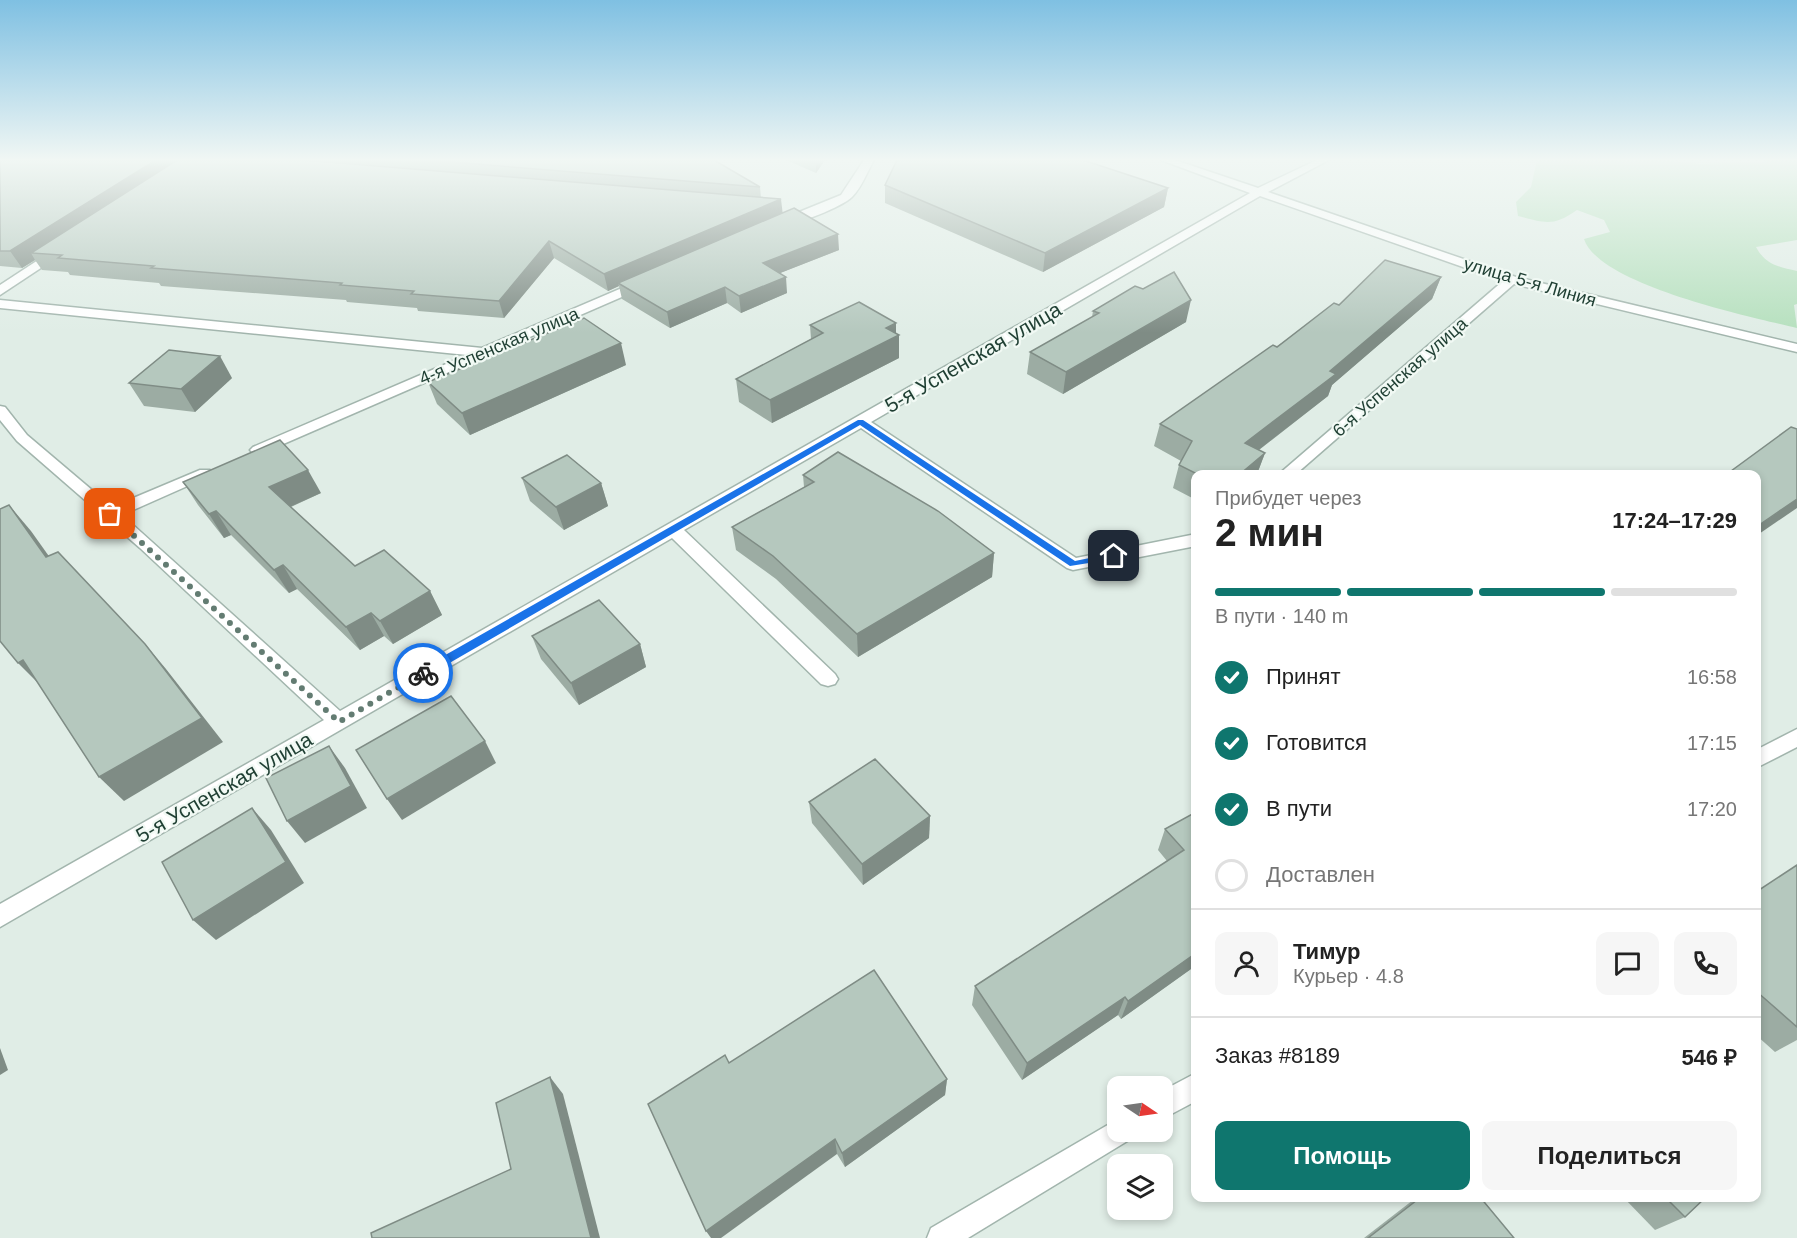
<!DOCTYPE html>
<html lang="ru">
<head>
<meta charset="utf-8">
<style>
  :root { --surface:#fff; --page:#f6f6f6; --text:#222; --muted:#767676; --line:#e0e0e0; --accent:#0f766e }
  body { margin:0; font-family:Helvetica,sans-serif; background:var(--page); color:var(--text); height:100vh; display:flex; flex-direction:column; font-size:22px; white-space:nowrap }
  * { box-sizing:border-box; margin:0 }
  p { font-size:20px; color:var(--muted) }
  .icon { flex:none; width:33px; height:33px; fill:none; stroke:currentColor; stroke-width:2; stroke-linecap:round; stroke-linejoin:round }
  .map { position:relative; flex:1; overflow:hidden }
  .panel { position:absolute; left:1191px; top:470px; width:570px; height:732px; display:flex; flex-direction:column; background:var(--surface); border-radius:12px; box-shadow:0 3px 9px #0003 }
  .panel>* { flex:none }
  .needle { width:39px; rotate:103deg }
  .tools { position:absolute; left:1107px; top:1076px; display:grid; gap:12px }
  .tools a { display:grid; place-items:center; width:66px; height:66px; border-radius:12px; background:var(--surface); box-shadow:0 3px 9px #0003; font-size:30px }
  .pin { position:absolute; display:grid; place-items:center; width:51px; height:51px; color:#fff; margin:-26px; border-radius:12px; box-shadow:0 3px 9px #0006 }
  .courier { position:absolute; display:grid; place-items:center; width:60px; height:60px; margin:-30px; border:4px solid #1a73e8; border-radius:50%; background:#fff; color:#222; box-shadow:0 2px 8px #0007 }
  .head em { font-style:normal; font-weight:600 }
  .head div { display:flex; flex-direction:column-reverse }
  .head { display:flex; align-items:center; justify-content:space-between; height:102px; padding:0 24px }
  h1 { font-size:39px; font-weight:600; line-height:45px }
  .bar { display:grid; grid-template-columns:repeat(4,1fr); gap:9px 6px; align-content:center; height:72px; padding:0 24px }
  .bar i { height:8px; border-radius:4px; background:var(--line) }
  .bar .active { background:var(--accent) }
  .bar p { grid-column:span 4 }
  .line { display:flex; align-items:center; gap:15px; padding:0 24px; border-top:2px solid var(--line) }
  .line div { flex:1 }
  .round { display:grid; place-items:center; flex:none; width:63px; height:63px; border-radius:12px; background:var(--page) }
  ol { padding:0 24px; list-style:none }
  li { display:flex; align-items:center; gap:18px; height:66px }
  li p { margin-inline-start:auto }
  li .icon { padding:6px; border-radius:50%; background:var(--accent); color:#fff; stroke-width:4 }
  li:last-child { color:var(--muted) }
  li i { width:33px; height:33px; border:3px solid var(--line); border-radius:50% }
  .action { display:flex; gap:12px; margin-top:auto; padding:12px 24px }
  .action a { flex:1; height:69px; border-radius:12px; background:var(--accent); color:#fff; font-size:24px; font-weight:600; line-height:69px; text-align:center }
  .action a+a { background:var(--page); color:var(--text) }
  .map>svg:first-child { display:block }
</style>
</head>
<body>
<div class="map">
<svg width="1797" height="1238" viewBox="0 0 1797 1238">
  <rect width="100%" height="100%" fill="#e0ede6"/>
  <!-- green -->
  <path fill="#b6e0be" d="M1537,160H1665L1699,164L1765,162L1764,160H1797V240L1756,247C1765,264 1778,267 1797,271V304L1794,305L1797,328C1751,317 1599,285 1584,239L1610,232L1604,220L1577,210C1553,227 1545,223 1518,216L1516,202L1531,187Z"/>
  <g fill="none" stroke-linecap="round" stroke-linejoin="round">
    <defs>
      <g id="minor">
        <path d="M864,160H874C867,172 862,187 852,197C842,207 790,228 777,225V221L841,195Z"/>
        <polygon points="1161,160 1175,160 1258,188 1317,160 1329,160 1268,192 1516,277 1797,344 1797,352 1514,284 1296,474 1279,474 1503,281 1260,196 871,422 1076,558 1196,534 1196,546 1073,570 1067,568 861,428 684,530 835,674 838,679 835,684 828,686 821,684 672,538 0,927 0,904 324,720 140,548 17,441 0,420 0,406 5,407 27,435 112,507 200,470 210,470 213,473 210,476 122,515 340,711 1250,193"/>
        <polygon points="55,249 65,252 0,295 0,285"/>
        <polygon points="643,279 649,283 647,286 258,455 253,453 250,450 253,447 467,355 0,308 0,300 482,348"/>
      </g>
      <g id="tertiary">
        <polygon points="1797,729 1797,747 1756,768 1756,750"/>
        <polygon points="1196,1073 1196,1101 1162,1119 1162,1091"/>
        <polygon points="1118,1119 1118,1131 1133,1131 1129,1140 968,1238 927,1238 931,1228"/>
      </g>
    </defs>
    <!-- minor casing -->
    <use href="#minor" stroke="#a2b5ad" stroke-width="3"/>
    <!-- tertiary casing -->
    <use href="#tertiary" stroke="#a2b5ad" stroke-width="3"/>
    <!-- minor -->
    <use href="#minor" fill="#fff" fill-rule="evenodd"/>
    <!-- tertiary -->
    <use href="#tertiary" fill="#fff" fill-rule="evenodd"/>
  </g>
  <!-- wall -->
  <g fill="#9caca3">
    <polygon points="0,160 714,160 760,187 761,198 782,213 839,250 780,273 787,293 741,313 727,303 670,328 622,299 619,286 608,291 554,258 504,318 418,311 417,308 347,302 346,300 161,286 159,283 70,275 68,272 42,270 35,260 22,268 0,266"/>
    <polygon points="786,160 825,160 816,173"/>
    <polygon points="885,185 1168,188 1164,207 1043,272 885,203"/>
    <polygon points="1441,277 1432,299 1332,385 1328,396 1259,450 1265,453 1257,474 1196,474 1196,500 1173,488 1179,465 1181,461 1154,446 1160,424 1339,305"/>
    <polygon points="1093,311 1186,322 1063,394 1027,374 1030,352 1092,317"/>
    <polygon points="896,323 896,334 899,358 772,423 739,402 736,379 811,339 810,325"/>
    <polygon points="626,365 470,435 437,404 428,382"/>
    <polygon points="232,378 195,412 144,406 129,383"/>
    <polygon points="803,475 994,553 992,577 858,657 776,579 736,550 732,527 804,487"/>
    <polygon points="522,478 601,483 608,506 564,530 530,501"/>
    <polygon points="183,482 321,493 291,507 355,566 430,591 442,615 393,644 384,636 360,650 297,589 289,593 231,535 224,538 198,505"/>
    <polygon points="532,636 640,644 646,667 579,705 541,659"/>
    <polygon points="809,802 930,816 929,838 863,885 812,823"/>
    <polygon points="1196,812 1191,969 1121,1019 1118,1015 1022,1080 972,1005 975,986 1167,861 1158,850 1165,829"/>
    <polygon points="1797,865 1797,1040 1775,1052 1756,1035 1756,892"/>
    <polygon points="729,1063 947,1079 945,1095 845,1167 837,1154"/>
    <polygon points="1417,1197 1480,1197 1514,1238 1364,1238"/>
    <polygon points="1623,1197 1706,1197 1685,1217 1655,1230"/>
  </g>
  <!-- shaded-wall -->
  <g fill="#7f8c85">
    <polygon points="156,160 184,160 31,253 35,260 22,268 10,251"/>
    <polygon points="818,160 825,160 816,173 816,163"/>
    <polygon points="1168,188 1164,207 1043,272 1045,253"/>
    <polygon points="781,199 783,216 618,283 619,286 608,291 604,274"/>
    <polygon points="838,234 839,250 765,279 763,263"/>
    <polygon points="549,241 554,258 504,318 499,301"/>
    <polygon points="786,277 787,293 741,313 739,296"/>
    <polygon points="1441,277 1432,299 1332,385 1328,396 1238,466 1245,443"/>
    <polygon points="725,287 727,303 670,328 667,312"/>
    <polygon points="1191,300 1186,322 1063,394 1066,372"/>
    <polygon points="896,323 896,337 899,335 899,358 772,423 770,400 886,328"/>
    <polygon points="621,343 626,365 470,435 462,413"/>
    <polygon points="220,356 232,378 195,412 181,389"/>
    <polygon points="1265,453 1257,474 1240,474"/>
    <polygon points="308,470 321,493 283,510 269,487"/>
    <polygon points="601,483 608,506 564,530 556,507"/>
    <polygon points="1797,499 1797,508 1756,536 1756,528 1759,525"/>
    <polygon points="9,505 31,531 68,583 46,557"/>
    <polygon points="216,511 231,535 224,538 209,514"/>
    <polygon points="994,553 992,577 858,657 857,634"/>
    <polygon points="283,565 297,589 289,593 274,570"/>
    <polygon points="430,591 442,615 393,644 380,621"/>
    <polygon points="371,613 384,636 360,650 346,627"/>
    <polygon points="145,644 166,669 223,742 124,801 99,777"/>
    <polygon points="640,644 646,667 579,705 571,683"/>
    <polygon points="23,660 43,688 18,663"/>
    <polygon points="485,741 496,763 402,820 387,799"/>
    <polygon points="329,746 345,768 367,808 305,843 287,821"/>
    <polygon points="252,808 271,830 304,883 216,940 193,920"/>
    <polygon points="930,816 929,838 863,885 862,864"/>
    <polygon points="1196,944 1196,960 1191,969 1121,1019 1128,1001"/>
    <polygon points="1125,997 1118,1015 1022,1080 1027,1063"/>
    <polygon points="0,1048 8,1070 0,1075"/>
    <polygon points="550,1077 563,1094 600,1238 591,1238"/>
    <polygon points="947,1079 945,1095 845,1167 842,1153"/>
    <polygon points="835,1139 837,1154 721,1238 711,1238 706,1231"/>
  </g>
  <!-- building -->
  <g fill="#b5c8be" stroke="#7f8c85" stroke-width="1.5">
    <polygon points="0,160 156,160 10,251 0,251"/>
    <polygon points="177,160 303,160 781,199 604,274 549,241 499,301 411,294 414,291 340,285 342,283 151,268 154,266 58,258 62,255 31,253"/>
    <polygon points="426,160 714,160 760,187"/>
    <polygon points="808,160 818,160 816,163"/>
    <polygon points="897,160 1083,160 1168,188 1045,253 885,185"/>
    <polygon points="794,208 838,234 763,263 786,277 739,296 725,287 667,312 618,283"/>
    <polygon points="1385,260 1441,277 1330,371 1336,374 1245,443 1265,453 1240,474 1197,474 1179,465 1192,441 1160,424 1273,345 1277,347 1334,303 1339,305"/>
    <polygon points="1174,272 1191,300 1066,372 1030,352 1099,313 1093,311 1135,286 1143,289"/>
    <polygon points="859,302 896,323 886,328 899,335 770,400 736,379 823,333 810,325"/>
    <polygon points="584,318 621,343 462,413 428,382"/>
    <polygon points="169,350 220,356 181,389 129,383"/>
    <polygon points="1791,427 1797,429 1797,499 1759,525 1756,524 1756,474 1727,474"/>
    <polygon points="280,440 308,470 269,487 355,566 384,550 430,591 380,621 371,613 346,627 283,565 274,570 216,511 209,514 183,482"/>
    <polygon points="838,452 938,511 994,553 857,634 773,556 732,527 814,482 803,475"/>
    <polygon points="567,455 601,483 556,507 522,478"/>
    <polygon points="9,505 46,557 58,552 145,644 202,718 99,777 23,660 18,663 0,641 0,509"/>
    <polygon points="599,600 640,644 571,683 532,636"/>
    <polygon points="451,696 485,741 387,799 356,750"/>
    <polygon points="329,746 351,786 287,821 266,778"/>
    <polygon points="875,759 930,816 862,864 809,802"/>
    <polygon points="252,808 286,862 193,920 162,862"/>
    <polygon points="1196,812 1196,953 1128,1001 1125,997 1027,1063 975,986 1184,850 1165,829"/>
    <polygon points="1797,865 1797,1027 1756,991 1756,892"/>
    <polygon points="874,970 947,1079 842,1153 835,1139 706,1231 648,1104 725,1055 729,1063"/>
    <polygon points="550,1077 591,1238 372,1238 371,1233 511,1169 496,1103"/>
    <polygon points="1421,1197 1480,1197 1514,1238 1368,1238"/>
    <polygon points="1665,1197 1706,1197 1685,1217"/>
  </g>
  <!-- sky -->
  <linearGradient id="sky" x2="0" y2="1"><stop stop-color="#7fc0e2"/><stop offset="0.48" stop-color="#f1f7f4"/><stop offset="1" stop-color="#f1f7f4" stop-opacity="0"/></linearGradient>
  <rect width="1797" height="333" fill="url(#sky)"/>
  <!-- route -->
  <polygon fill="#1a73e8" points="858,420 863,420 1075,561 1114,553 1119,556 1114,559 1070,566 860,425 427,676 419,676 419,670"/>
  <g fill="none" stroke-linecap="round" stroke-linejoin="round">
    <!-- done -->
    <polyline stroke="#637c72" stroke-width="6" stroke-dasharray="0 10.8" points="110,514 339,722 423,673"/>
  </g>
  <g text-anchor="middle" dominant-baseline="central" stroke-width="4.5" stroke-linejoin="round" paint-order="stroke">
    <!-- far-street labels -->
    <g font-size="18" fill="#1f3f33" stroke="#f1f9f4">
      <text transform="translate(1530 282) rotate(16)">улица 5-я Линия</text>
      <text transform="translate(499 346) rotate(-23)">4-я Успенская улица</text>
      <text transform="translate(1400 377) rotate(-41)">6-я Успенская улица</text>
    </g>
    <!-- street labels -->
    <g font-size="21" fill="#1f3f33" stroke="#f1f9f4">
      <text transform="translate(973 357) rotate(-30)">5-я Успенская улица</text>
      <text transform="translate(224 787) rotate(-30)">5-я Успенская улица</text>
    </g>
  </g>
</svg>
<div class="tools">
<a><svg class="needle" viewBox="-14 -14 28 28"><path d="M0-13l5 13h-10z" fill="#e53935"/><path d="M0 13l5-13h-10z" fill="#767676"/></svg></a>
<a><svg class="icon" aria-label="layers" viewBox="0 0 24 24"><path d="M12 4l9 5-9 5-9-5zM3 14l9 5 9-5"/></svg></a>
</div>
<div class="pin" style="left:110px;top:514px;background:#ea580c"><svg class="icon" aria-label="bag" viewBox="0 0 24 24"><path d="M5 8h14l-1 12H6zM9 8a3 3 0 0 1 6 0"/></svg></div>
<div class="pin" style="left:1114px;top:556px;background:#1f2937"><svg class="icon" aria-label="home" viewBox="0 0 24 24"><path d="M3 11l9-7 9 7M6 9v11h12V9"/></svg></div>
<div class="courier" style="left:423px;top:673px"><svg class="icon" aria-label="bike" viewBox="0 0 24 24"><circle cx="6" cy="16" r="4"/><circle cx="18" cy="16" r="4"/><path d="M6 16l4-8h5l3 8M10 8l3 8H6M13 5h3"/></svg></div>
<section class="panel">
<div class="head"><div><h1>2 мин</h1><p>Прибудет через</p></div><em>17:24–17:29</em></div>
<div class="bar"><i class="active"></i><i class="active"></i><i class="active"></i><i></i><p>В пути · 140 m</p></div>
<ol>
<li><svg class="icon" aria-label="check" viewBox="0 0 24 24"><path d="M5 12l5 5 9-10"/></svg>Принят<p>16:58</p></li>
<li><svg class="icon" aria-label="check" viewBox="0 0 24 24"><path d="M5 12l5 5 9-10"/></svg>Готовится<p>17:15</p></li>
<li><svg class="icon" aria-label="check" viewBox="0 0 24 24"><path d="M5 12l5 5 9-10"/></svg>В пути<p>17:20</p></li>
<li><i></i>Доставлен</li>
</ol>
<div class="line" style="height:108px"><a class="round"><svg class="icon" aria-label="person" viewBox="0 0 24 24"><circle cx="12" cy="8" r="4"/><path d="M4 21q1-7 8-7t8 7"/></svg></a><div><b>Тимур</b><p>Курьер · 4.8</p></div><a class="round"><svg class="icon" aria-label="chat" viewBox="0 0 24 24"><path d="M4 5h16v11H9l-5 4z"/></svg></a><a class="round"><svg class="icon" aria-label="phone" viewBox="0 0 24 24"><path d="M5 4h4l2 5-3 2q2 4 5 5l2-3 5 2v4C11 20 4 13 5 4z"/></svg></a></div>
<div class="line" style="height:78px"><div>Заказ #8189</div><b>546 ₽</b></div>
<div class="action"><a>Помощь</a><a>Поделиться</a></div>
</section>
</div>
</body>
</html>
